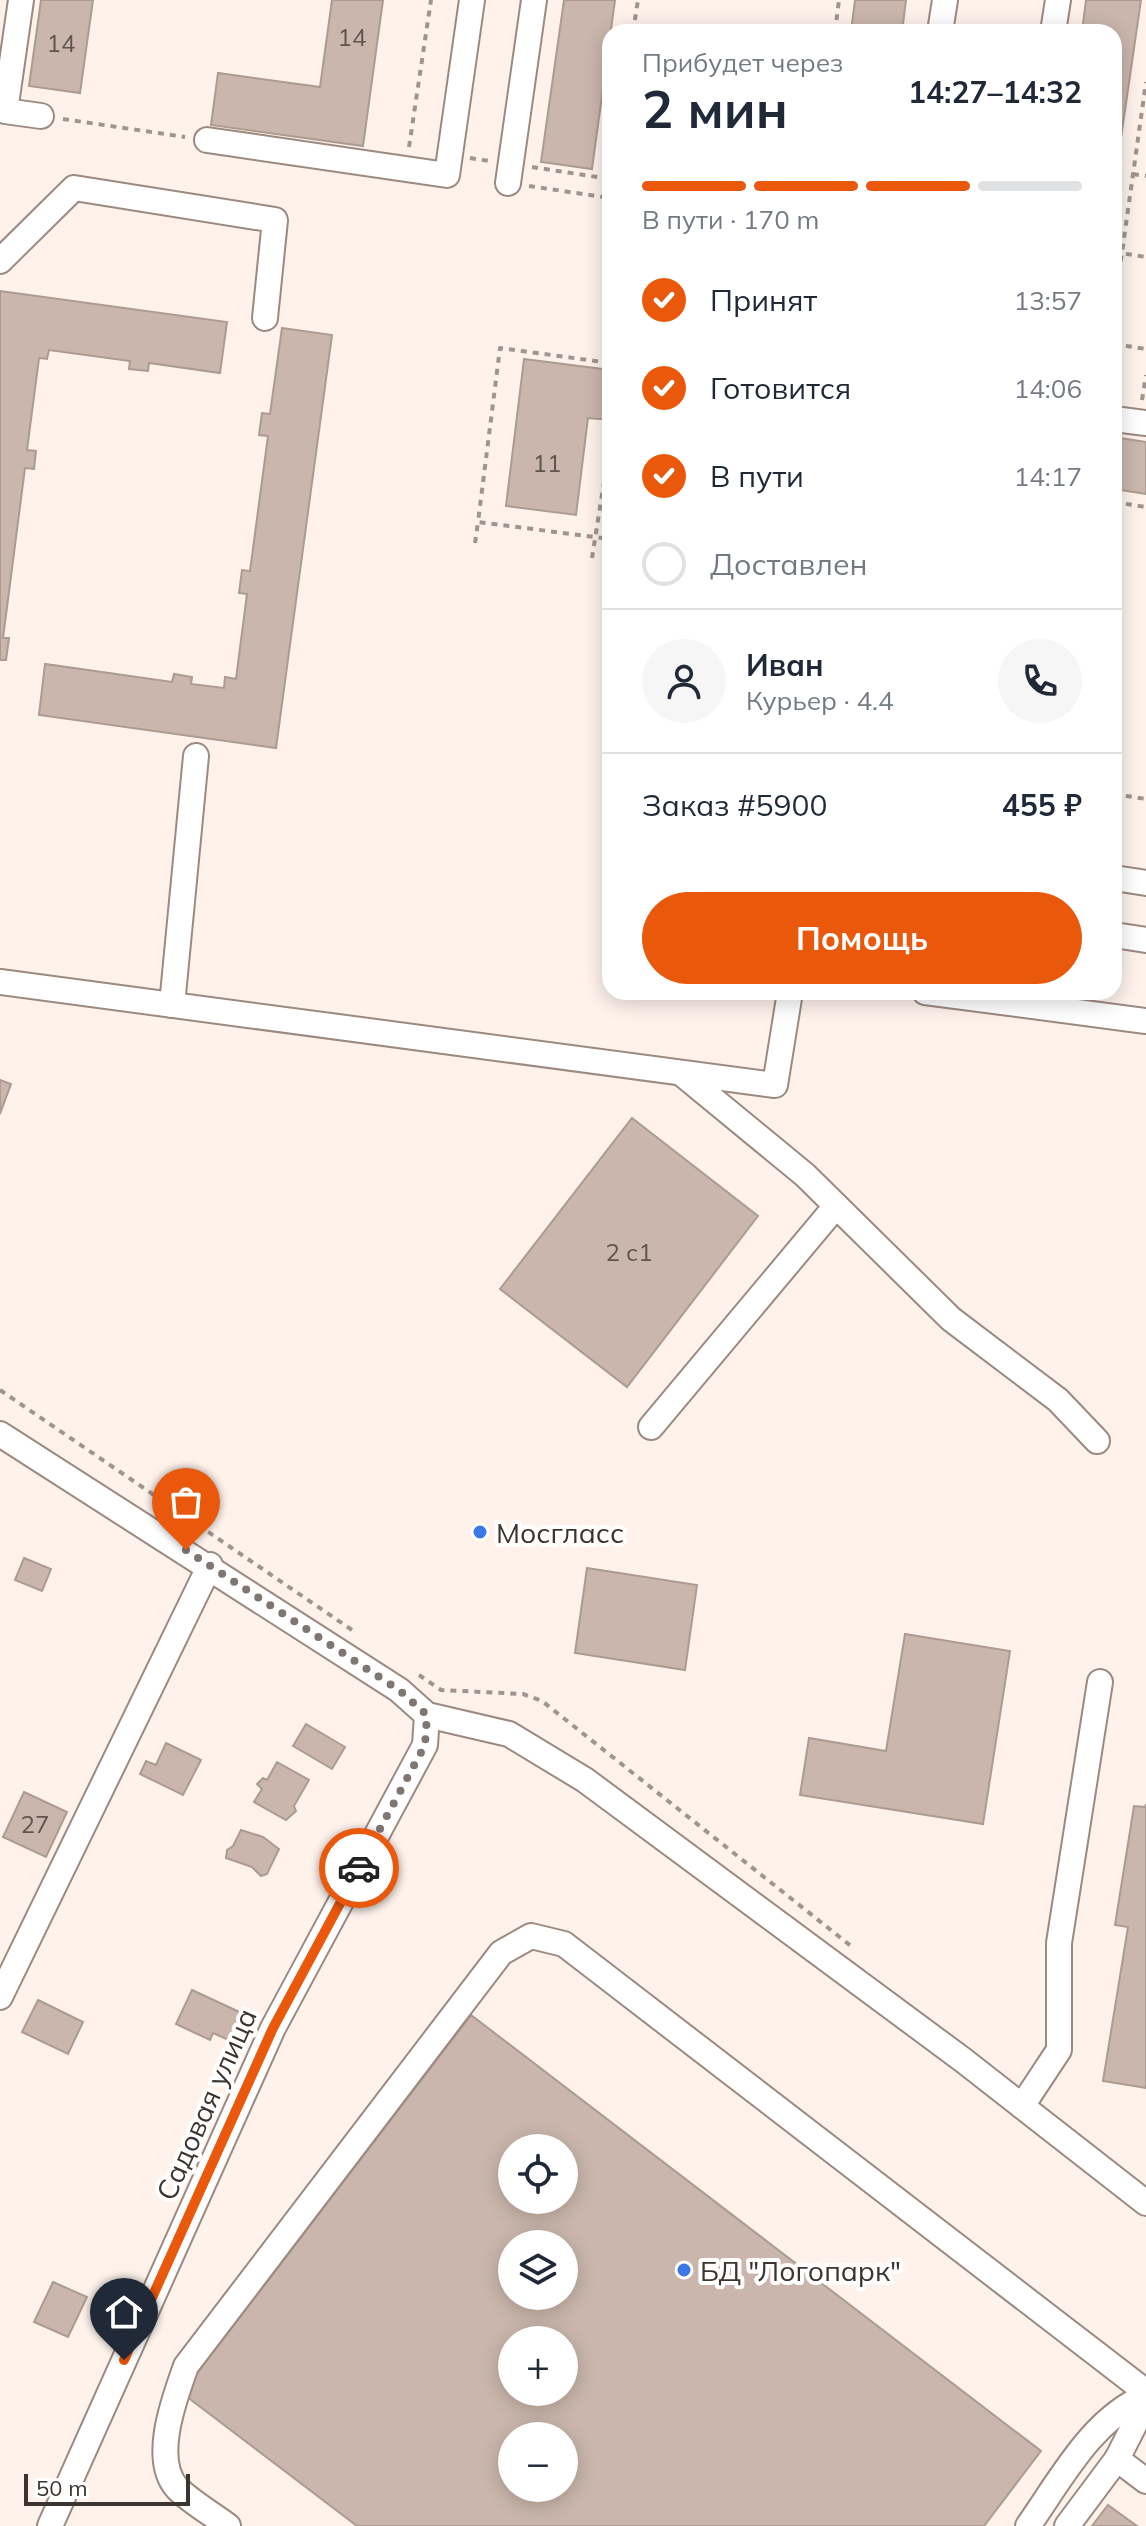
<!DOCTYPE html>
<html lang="ru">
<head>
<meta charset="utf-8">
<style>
  :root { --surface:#fff; --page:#f6f6f7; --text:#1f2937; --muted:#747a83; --line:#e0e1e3; --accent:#ea580c }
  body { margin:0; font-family:Mulish,sans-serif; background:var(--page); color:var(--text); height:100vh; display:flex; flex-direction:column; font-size:30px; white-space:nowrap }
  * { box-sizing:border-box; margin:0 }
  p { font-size:26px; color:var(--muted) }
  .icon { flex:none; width:44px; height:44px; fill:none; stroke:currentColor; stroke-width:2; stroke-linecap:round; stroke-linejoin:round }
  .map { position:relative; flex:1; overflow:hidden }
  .details { position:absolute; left:602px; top:24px; width:520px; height:976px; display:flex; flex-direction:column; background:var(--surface); border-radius:24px; box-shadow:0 4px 20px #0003 }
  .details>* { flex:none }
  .fabs { position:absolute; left:498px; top:2134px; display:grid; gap:16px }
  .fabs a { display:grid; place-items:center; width:80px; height:80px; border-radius:50%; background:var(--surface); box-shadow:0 4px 20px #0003; font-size:40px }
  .scale { position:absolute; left:24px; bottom:20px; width:166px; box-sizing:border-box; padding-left:8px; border:4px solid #3c3430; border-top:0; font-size:22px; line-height:28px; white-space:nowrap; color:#3c3430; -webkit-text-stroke:6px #fff; paint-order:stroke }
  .pin { position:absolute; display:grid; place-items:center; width:68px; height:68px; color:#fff; margin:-82px -34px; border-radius:50% 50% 50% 0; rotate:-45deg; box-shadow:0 0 8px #0007 }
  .pin .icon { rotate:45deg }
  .courier { position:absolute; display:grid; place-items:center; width:80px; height:80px; margin:-40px; border:6px solid #ea580c; border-radius:50%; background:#fff; color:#222; box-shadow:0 2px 10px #0007 }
  .head em { font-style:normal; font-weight:700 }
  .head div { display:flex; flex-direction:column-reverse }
  .head { display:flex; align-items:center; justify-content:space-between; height:136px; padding:0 40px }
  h1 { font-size:52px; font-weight:700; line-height:60px }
  .bar { display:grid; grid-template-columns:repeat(4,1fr); gap:12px 8px; align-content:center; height:96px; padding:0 40px }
  .bar i { height:10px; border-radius:6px; background:var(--line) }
  .bar .active { background:var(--accent) }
  .bar p { grid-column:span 4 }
  .line { display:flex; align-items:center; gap:20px; padding:0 40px; border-top:2px solid var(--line) }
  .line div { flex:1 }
  .round { display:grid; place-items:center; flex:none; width:84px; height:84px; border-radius:42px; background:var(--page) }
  ol { padding:0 40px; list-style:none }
  li { display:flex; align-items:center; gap:24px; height:88px }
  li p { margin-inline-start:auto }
  li .icon { padding:8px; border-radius:50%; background:var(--accent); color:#fff; stroke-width:4 }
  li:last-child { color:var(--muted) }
  li i { width:44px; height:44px; border:4px solid var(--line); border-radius:50% }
  .button { display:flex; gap:16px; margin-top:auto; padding:16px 40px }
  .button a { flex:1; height:92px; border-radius:48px; background:var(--accent); color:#fff; font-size:32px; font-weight:700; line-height:92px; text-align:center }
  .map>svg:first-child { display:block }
</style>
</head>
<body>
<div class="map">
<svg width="1146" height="2526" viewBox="0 0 1146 2526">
  <rect width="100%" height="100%" fill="#fef2eb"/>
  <!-- building -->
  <g fill="#cab6ac" stroke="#ad9a90" stroke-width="2" fill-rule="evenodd">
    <polygon points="41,0 93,0 80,93 29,86"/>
    <polygon points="332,0 383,0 363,146 211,125 218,73 320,87"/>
    <polygon points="564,0 615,0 592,169 541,162"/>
    <polygon points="855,0 906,0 902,32 851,32"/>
    <polygon points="1086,0 1141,0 1114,186 1114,32 1082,32"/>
    <polygon points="0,291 227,322 220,373 149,363 148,371 129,369 130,361 49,350 47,359 39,358 27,450 36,451 34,469 25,468 3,638 9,638 6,660 0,660"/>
    <polygon points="282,328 332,335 276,748 39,715 45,664 172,682 174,674 192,677 191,684 224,688 225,677 236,679 247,594 239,593 242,570 250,571 268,436 259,435 262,413 270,414"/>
    <polygon points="524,359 610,370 610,420 588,418 576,515 506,506"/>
    <polygon points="1114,437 1146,442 1146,494 1114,489"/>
    <polygon points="0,1080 11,1084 0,1114"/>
    <polygon points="632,1118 758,1216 627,1387 500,1289"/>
    <polygon points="24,1558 51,1569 42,1591 15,1580"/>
    <polygon points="587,1568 697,1585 685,1670 575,1653"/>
    <polygon points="905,1634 1010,1651 983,1824 800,1795 809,1738 886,1751"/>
    <polygon points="306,1724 345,1747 332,1769 293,1746"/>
    <polygon points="166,1743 201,1760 183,1795 140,1774 146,1761 156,1765"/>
    <polygon points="277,1762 309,1780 294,1806 296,1811 286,1820 254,1802 262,1789 257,1784 263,1778 267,1780"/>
    <polygon points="24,1792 67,1812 46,1857 3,1837"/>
    <polygon points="1146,1804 1146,2088 1103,2081 1128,1927 1115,1925 1134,1806 1145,1807"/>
    <polygon points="241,1830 263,1837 279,1849 267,1874 261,1876 252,1867 226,1858 227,1850 233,1846"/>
    <polygon points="192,1990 246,2015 233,2042 213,2033 210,2040 176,2024"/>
    <polygon points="38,2000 83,2022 68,2054 22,2032"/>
    <path d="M471,2015L1041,2451L984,2526H357L182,2393ZM512,2148H564V2200H512ZM512,2244H564V2296H512ZM512,2340H564V2392H512ZM512,2436H564V2488H512Z"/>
    <polygon points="53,2282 87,2297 68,2337 34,2322"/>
    <polygon points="1108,2505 1137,2526 1092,2526"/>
  </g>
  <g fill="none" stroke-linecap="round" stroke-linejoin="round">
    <defs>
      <g id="minor">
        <polyline points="21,0 5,111 41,116"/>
        <polyline points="940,32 945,0"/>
        <polyline points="1053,32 1058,0"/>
        <polyline points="207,140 447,175 472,0"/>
        <polyline points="508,183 534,0"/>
        <polyline points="0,261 74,188 275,220 265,318"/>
        <polyline points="1114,419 1146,423"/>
        <polyline points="1114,878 1146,883"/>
        <polyline points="1114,935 1146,940"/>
        <polyline points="0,982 775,1085 790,992"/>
        <polyline points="925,992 1146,1021"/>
        <polyline points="172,1005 196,756"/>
        <polyline points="681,1073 805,1175 951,1319 1058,1400 1097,1441"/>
        <polyline points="651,1427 836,1206"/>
        <polyline points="0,1434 399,1690 427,1715 509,1734 585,1780 963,2060 1146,2203"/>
        <polyline points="0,1997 210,1565"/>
        <polyline points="1022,2106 1059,2050 1059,1943 1100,1682"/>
        <polyline points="1146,2402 1117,2459 1146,2481"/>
        <polyline points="50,2526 273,2028 425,1745 427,1715"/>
        <path d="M228,2526C212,2514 191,2502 177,2488C151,2459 175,2397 186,2366L501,1953L531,1936L564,1944L1146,2392"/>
        <path d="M1028,2526C1061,2479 1092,2419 1146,2396"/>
        <polyline points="1067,2526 1117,2459"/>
      </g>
    </defs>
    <!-- minor casing -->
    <use href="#minor" stroke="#9c8980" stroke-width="28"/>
    <!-- path -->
    <g stroke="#9f958f" stroke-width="4" stroke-dasharray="6 6" stroke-linecap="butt">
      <polyline points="633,32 638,0"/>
      <polyline points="835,32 839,0"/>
      <polyline points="63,119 185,137"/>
      <polyline points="409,147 431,0"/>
      <polyline points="470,158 489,161"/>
      <polyline points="532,167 610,179"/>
      <polyline points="1133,174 1146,176"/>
      <polyline points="529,186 610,198"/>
      <polyline points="1114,252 1146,257"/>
      <polyline points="1114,309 1146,82"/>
      <polyline points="1114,344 1146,349"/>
      <polyline points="610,363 500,348 478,522 610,539"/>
      <polyline points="1142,400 1146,375"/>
      <polyline points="1114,502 1146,507"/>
      <polyline points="475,543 478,522"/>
      <polyline points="592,558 610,444"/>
      <polyline points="1114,794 1146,799"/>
      <polyline points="0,1390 352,1630"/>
      <polyline points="419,1675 441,1690 523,1694 542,1701 851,1946"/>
    </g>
    <!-- minor -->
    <use href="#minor" stroke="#fff" stroke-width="24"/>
  </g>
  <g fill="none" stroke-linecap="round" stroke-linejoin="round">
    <!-- done -->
    <polyline stroke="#807671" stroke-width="8" stroke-dasharray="0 14.4" points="186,1550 399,1690 427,1715 425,1745 359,1868"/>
    <!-- route -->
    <polyline stroke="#ea580c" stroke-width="10" points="124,2360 273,2028 359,1868"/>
  </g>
  <!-- markers -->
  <g fill="#3b78e7" stroke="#fff" stroke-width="3">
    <circle cx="480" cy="1532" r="8"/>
    <circle cx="684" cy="2270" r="8"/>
  </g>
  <g text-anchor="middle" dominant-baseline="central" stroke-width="8" stroke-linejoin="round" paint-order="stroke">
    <!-- number labels -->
    <g font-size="24" fill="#60544f">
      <text x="352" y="37">14</text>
      <text x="61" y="43">14</text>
      <text x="547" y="463">11</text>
      <text x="629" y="1252">2 с1</text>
      <text x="35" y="1824">27</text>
    </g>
    <!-- poi labels -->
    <g font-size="28" fill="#3c3430" stroke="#fff" text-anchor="start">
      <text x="496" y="1532">Мосгласс</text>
      <text x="700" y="2270">БД "Логопарк"</text>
    </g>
    <!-- street labels -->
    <g font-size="28" fill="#3c3430" stroke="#fff">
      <text transform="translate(206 2104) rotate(-66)">Садовая улица</text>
    </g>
  </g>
</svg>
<div class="fabs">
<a><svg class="icon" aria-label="locate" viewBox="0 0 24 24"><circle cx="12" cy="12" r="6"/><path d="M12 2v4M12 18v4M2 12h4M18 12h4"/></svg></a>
<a><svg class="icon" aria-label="layers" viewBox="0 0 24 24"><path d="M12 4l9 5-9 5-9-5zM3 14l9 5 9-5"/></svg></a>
<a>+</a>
<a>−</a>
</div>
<div class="scale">50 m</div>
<div class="pin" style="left:186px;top:1550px;background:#ea580c"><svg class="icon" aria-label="bag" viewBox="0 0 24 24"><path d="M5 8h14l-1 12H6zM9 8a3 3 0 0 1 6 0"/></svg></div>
<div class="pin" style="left:124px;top:2360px;background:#1f2937"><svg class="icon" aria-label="home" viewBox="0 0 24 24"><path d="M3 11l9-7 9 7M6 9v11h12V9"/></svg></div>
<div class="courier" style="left:359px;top:1868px"><svg class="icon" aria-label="car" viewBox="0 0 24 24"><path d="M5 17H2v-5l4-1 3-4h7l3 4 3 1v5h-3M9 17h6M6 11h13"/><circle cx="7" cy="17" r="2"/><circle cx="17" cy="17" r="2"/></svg></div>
<section class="details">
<div class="head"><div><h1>2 мин</h1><p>Прибудет через</p></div><em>14:27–14:32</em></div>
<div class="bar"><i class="active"></i><i class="active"></i><i class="active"></i><i></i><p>В пути · 170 m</p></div>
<ol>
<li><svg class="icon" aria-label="check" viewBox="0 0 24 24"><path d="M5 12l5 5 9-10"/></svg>Принят<p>13:57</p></li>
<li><svg class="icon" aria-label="check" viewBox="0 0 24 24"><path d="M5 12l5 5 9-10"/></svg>Готовится<p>14:06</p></li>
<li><svg class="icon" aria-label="check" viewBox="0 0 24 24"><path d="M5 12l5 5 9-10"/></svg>В пути<p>14:17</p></li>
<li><i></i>Доставлен</li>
</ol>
<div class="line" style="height:144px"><a class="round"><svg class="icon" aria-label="person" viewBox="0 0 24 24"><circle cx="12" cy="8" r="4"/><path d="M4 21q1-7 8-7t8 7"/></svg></a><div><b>Иван</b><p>Курьер · 4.4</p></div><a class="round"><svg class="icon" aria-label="phone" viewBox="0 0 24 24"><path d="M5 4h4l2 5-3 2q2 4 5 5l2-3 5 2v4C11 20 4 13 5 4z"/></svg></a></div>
<div class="line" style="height:104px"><div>Заказ #5900</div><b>455 ₽</b></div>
<div class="button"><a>Помощь</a></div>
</section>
</div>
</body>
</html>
